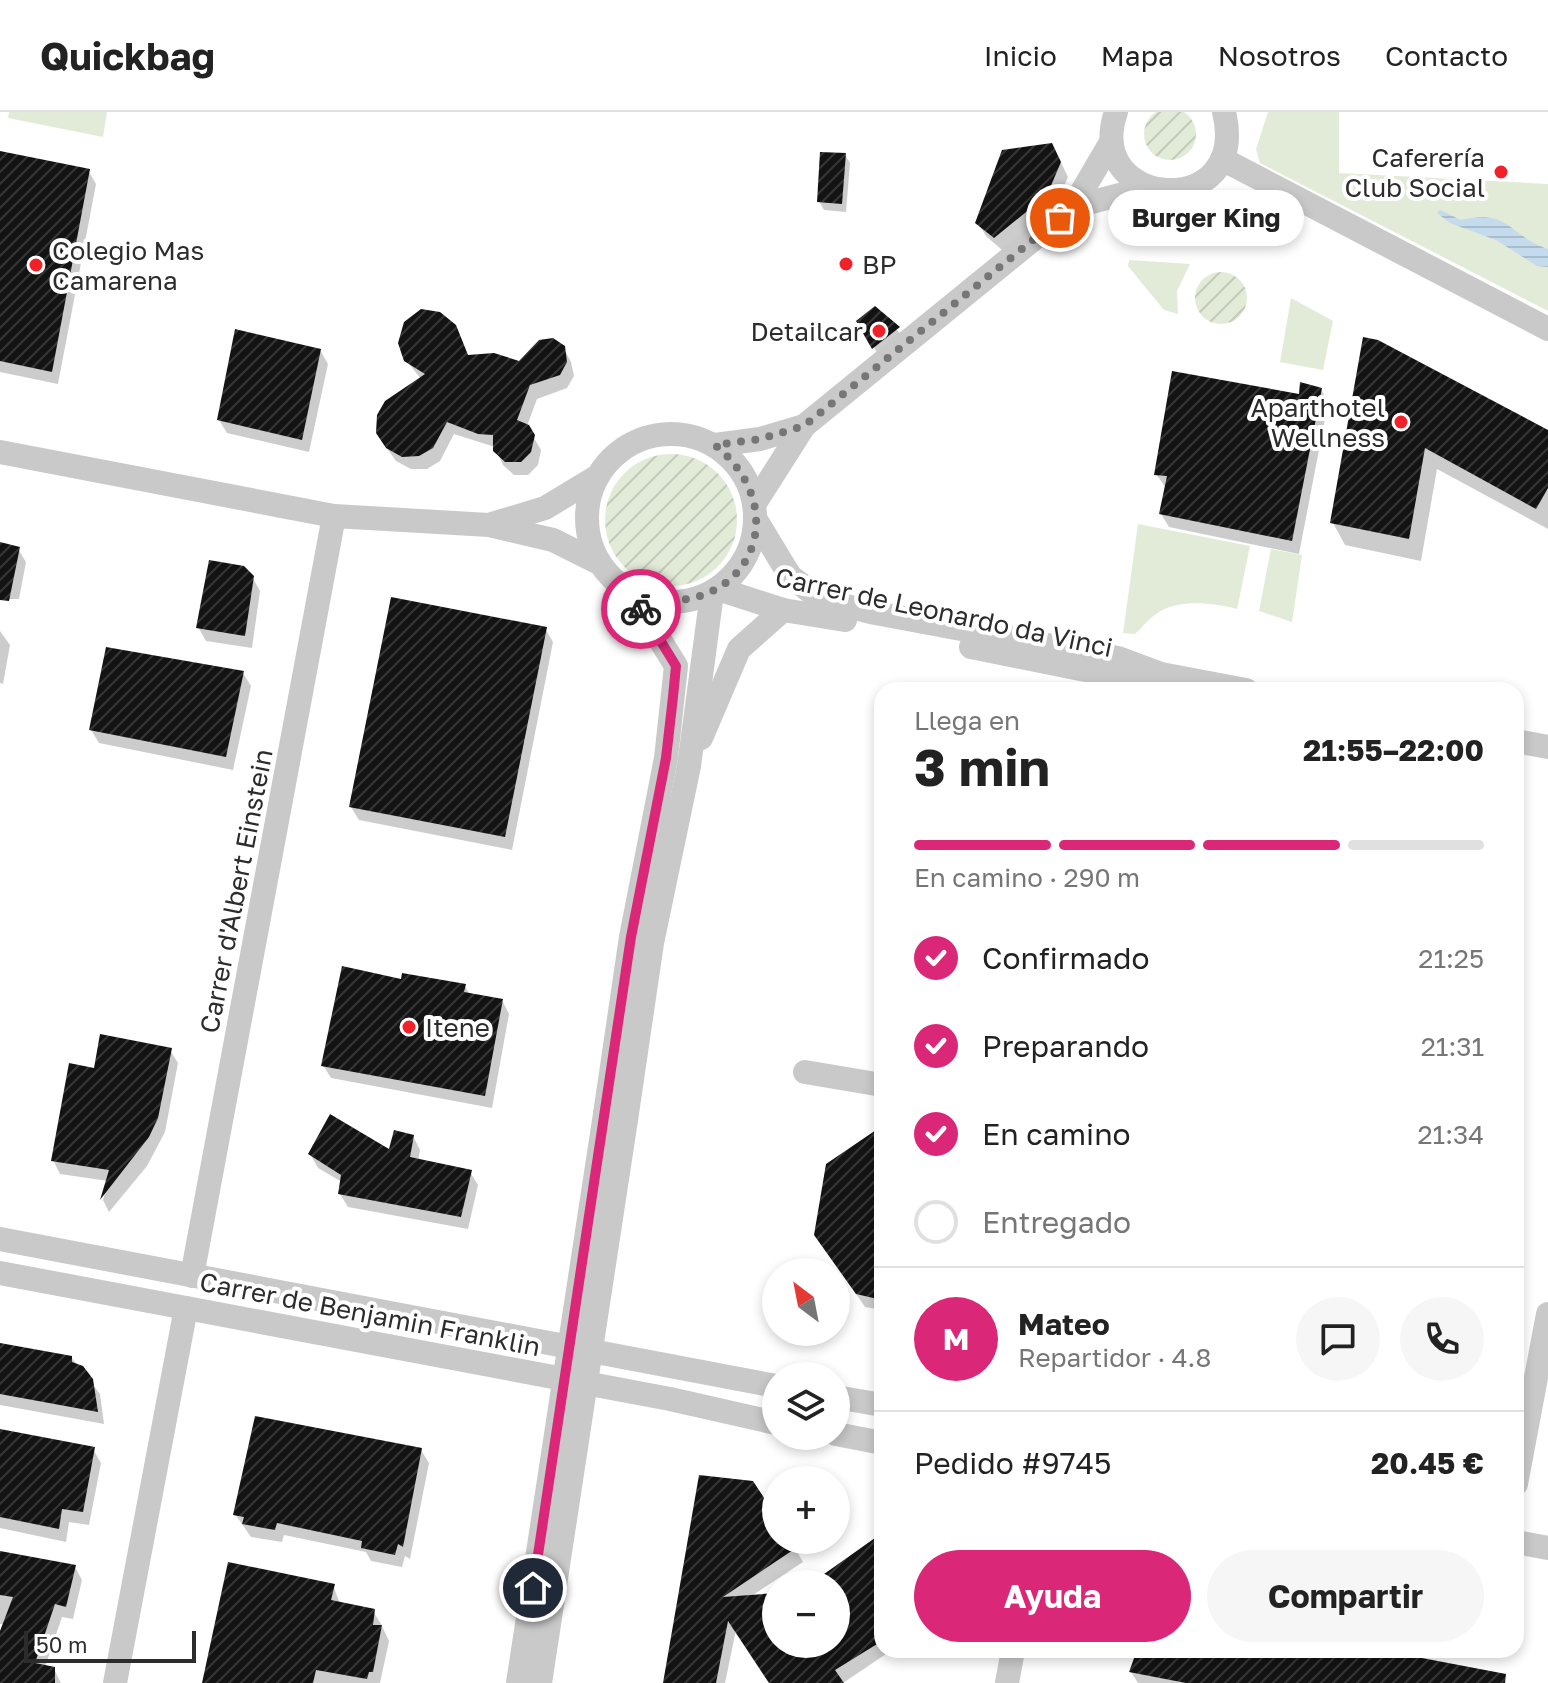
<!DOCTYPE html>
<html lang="es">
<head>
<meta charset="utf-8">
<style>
  :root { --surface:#fff; --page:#f6f6f6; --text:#222; --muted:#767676; --line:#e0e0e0; --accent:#db2777 }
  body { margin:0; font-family:"Golos Text",sans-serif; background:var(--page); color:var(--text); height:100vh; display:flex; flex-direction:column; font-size:30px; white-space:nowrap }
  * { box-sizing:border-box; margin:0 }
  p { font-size:26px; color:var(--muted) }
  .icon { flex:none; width:44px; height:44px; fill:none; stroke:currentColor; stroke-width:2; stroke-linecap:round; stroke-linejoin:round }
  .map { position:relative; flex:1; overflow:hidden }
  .sheet { position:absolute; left:874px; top:570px; width:650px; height:976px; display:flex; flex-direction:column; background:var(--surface); border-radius:24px; box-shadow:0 4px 12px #0003 }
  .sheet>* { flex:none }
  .needle { width:52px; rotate:328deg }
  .controls { position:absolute; left:762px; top:1146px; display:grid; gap:16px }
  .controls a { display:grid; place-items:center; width:88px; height:88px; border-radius:50%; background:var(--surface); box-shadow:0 4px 12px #0003; font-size:40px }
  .scale { position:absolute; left:24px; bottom:20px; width:172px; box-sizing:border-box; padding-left:8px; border:4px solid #2c2c2c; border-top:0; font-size:22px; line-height:28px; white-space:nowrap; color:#2c2c2c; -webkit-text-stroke:6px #fff; paint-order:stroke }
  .pin { position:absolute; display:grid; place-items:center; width:68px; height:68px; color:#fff; margin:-34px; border:4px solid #fff; border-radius:50%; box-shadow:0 2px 8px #0007 }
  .courier { position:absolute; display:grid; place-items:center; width:80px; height:80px; margin:-40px; border:6px solid #db2777; border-radius:50%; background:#fff; color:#222; box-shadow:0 2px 10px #0007 }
  .bubble { position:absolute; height:56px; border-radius:28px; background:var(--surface); box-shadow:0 4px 12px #0003; font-size:26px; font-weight:700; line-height:56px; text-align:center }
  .headline em { font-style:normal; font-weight:700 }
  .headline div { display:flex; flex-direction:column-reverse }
  .headline { display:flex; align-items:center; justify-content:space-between; height:136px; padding:0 40px }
  h1 { font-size:52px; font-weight:700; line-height:60px }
  .bar { display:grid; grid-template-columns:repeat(4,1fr); gap:12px 8px; align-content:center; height:96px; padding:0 40px }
  .bar i { height:10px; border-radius:6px; background:var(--line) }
  .bar .selected { background:var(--accent) }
  .bar p { grid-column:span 4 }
  .line { display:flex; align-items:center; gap:20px; padding:0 40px; border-top:2px solid var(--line) }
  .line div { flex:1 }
  .round { display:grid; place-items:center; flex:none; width:84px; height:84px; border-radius:42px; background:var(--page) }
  ol { padding:0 40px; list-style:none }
  li { display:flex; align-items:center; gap:24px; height:88px }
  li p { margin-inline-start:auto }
  li .icon { padding:8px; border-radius:50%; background:var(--accent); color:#fff; stroke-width:4 }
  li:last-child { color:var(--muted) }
  li i { width:44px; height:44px; border:4px solid var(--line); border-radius:50% }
  .primary-button { display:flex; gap:16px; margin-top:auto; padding:16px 40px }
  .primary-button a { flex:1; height:92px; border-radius:48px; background:var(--accent); color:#fff; font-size:32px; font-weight:700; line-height:92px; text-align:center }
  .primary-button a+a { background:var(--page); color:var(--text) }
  header { display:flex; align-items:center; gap:48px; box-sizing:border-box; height:112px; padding:0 40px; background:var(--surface); border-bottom:2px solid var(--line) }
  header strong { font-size:38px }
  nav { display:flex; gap:44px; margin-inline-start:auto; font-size:28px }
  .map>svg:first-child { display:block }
</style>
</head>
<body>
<header>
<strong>Quickbag</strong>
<nav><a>Inicio</a><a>Mapa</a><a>Nosotros</a><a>Contacto</a></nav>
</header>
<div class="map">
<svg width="1548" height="1571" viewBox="0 0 1548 1571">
  <defs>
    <pattern id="garden-furrows" width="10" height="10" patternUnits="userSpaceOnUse" patternTransform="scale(2)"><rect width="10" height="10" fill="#e2ebd8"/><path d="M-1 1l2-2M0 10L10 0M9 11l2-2" fill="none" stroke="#c2caba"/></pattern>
    <pattern id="water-rules" width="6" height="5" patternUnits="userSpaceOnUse" patternTransform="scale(2)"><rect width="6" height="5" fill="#c3dbed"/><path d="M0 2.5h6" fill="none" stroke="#a8bccb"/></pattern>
    <pattern id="building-hatch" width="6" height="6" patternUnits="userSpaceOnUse" patternTransform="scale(2)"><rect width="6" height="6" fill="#131313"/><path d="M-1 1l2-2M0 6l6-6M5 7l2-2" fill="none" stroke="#363636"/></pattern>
  </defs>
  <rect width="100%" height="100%" fill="#fff"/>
  <!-- green -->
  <g fill="#e2ebd8">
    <polygon points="9,0 107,0 103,25 8,6"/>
    <polygon points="1268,0 1339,0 1339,61 1548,72 1548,199 1260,51 1256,37"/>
    <polygon points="1129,148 1190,152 1177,179 1178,202 1164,198 1128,154"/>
    <polygon points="1291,186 1333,209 1323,258 1280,250"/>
    <path d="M1138,412L1250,434L1237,497C1214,491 1181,487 1159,500C1149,506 1143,515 1135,522L1123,521Z"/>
    <polygon points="1271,437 1302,443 1292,510 1259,499"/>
  </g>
  <!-- garden -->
  <g fill="url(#garden-furrows)">
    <circle cx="1170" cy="22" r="26"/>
    <circle cx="1221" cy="186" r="26"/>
    <circle cx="671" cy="408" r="66"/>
  </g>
  <!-- water -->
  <path fill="url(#water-rules)" d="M1440,98L1461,108C1511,97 1507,123 1548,137V155L1537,154L1496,128L1450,111L1437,101Z"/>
  <!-- shadow -->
  <g fill="#0003">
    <polygon points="0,41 88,58 96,72 58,272 0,260"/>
    <polygon points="845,43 850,51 846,100 824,98 819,89"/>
    <polygon points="1059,46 1068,65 1054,97 1002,138 986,124 978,111"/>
    <polygon points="875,197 903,224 879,244 859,209"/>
    <polygon points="454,214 469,245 519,251 563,235 571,250 574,264 567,276 537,287 527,314 541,338 538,353 528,363 514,363 503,353 495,335 454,322 440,349 427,357 411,357 396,349 386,335 421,267 406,248"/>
    <polygon points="1364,227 1548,320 1548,417 1437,357 1421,449 1345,433 1333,411"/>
    <polygon points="320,238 328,252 309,340 227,321 219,308"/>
    <polygon points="1321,277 1328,291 1299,442 1169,415 1161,402 1166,376 1156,362"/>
    <polygon points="0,432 18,437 26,450 19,487 0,487"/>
    <polygon points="252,465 260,479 252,536 206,529 198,515"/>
    <polygon points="545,516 553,530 512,738 359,708 351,695"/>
    <polygon points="0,519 10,533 3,572 0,571"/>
    <polygon points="243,561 251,574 233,658 99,631 91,618"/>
    <polygon points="403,870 465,874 470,883 502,888 509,902 492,996 331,966 323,953"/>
    <polygon points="170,938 178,951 165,1020 147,1054 109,1100 103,1088 108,1069 60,1062 53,1048 96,958"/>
    <polygon points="882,1017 882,1198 865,1195 816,1123"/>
    <polygon points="413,1024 420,1038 418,1049 470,1060 478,1073 468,1117 348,1095 340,1082 342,1070 318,1056 310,1042 391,1041"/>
    <polygon points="0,1233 71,1245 100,1282 104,1312 0,1293"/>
    <polygon points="0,1319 93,1337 101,1351 89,1413 69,1410 66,1430 0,1416"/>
    <polygon points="421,1338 429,1351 410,1447 405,1444 402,1455 371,1449 366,1440 284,1423 282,1430 251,1425 235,1402"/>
    <polygon points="701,1365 776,1407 776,1428 790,1428 803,1450 750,1485 776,1483 776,1532 836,1532 836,1472 809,1472 882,1423 882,1538 892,1538 843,1571 770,1571 736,1518 725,1571 665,1571"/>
    <polygon points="0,1441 75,1455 82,1468 73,1507 62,1505 45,1555 54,1557 61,1571 0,1571 0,1525 5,1512 0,1512"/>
    <polygon points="333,1473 340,1492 373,1499 381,1512 389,1529 380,1571 204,1571"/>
    <polygon points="1133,1538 1370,1538 1491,1571 1138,1571 1131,1560 1136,1546"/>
  </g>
  <!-- building -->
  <g fill="url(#building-hatch)">
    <polygon points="1052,31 1061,50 1047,83 994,126 975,111 1002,38"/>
    <polygon points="0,39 90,57 52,260 0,249"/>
    <polygon points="820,40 846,41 842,92 817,90"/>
    <polygon points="875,194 900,215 872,237 856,209"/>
    <polygon points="421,197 440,200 456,213 468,243 494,241 519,249 539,228 553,226 565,234 567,250 560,263 530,273 517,308 529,313 535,323 531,340 521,350 505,350 493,339 493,323 478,322 447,310 433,336 419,344 402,345 386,336 376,321 377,303 385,289 425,262 404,249 398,231 404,210"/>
    <polygon points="235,217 321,237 302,328 217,308"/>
    <polygon points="1363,225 1378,228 1548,318 1548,376 1536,397 1425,336 1409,427 1330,411"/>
    <polygon points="1172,259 1299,282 1300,270 1322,276 1292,429 1159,402 1167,364 1154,363"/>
    <polygon points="0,430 20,435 9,489 0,488"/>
    <polygon points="209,448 244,454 254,464 245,524 196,516"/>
    <polygon points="391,485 547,515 505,725 349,695"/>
    <polygon points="106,535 244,559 226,645 89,618"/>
    <polygon points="342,854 401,867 402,861 466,872 464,880 503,887 485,984 321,954"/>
    <polygon points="100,922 172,936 158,1006 149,1025 100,1088 109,1058 51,1049 69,951 94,956"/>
    <polygon points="330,1002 389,1037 394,1018 414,1023 410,1045 472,1058 461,1105 338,1082 341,1063 308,1042"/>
    <polygon points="882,1014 882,1188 856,1182 814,1123 826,1052"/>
    <polygon points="0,1231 72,1244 72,1250 83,1254 93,1267 98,1300 0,1282"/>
    <polygon points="255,1304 422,1336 403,1435 398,1432 395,1443 361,1436 362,1429 277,1411 275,1418 242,1412 244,1405 233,1403"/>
    <polygon points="0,1317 95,1335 83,1400 62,1397 59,1417 0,1405"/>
    <polygon points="699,1363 753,1369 776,1404 776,1428 808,1428 723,1485 776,1481 776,1532 836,1532 836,1472 810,1472 882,1421 882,1529 835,1558 844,1571 769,1571 728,1509 716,1571 663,1571"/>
    <polygon points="0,1439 76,1453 66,1495 55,1492 35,1551 55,1555 55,1571 0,1571 0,1519 13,1485 0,1483"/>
    <polygon points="228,1450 335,1472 331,1488 375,1497 373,1513 382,1513 373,1560 369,1560 367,1567 316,1558 313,1571 202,1571"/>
    <polygon points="1137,1538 1380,1538 1506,1562 1505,1571 1186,1571 1129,1560"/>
  </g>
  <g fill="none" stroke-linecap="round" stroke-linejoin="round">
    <!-- minor -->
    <g stroke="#c9c9c9" stroke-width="24">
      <path d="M1116,0C1082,98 1251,110 1224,0"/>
      <polyline points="1222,47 1548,217"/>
      <polyline points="1073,95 1146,76"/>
      <circle cx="671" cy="406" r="84"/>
      <polyline points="715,333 760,327 804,314"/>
      <polyline points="0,340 334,404 489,413 553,428 599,451"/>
      <polyline points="755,391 804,314 1073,95 1111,30"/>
      <polyline points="756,408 790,464 820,487 870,500 1118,546 1161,562 1246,578"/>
      <polyline points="492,412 545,396 598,364"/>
      <polyline points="718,477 783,498 845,508"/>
      <polyline points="971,535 1120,565 1155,562"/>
      <polyline points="701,626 739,537 783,498"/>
      <polyline points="1516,629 1548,635"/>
      <polyline points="805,960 882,973"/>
      <polyline points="605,1002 631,825 666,646 676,554 632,482"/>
      <polyline points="626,1008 652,831 689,654 712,481"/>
      <polyline points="0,1127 776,1274"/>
      <polyline points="0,1161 670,1287 776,1311"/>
      <polyline points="192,1164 334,404"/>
      <polyline points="836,1285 882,1293"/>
      <polyline points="836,1322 882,1331"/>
      <polyline points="1516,1372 1548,1202"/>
      <polyline points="1516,1430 1548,1436"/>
      <polyline points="115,1571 186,1196"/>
      <polyline points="1007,1571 1013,1538"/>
    </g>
    <!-- minor-bridge -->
    <g stroke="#c9c9c9" stroke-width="24">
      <polyline points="518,1571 605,1002"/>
      <polyline points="540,1571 626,1008"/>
    </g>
  </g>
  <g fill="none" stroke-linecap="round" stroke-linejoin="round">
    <!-- done -->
    <path stroke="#767676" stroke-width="8" stroke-dasharray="0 14.4" d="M641,497L632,482C740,516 802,404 715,333L760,327L804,314L1060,106"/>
    <!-- route -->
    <polyline stroke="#db2777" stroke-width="10" points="533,1476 631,825 666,646 673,585 676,554 641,497"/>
  </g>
  <!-- markers -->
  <g fill="#f12129" stroke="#fff" stroke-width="3">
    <circle cx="1501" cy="60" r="8"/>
    <circle cx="846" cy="152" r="8"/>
    <circle cx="36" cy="153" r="8"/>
    <circle cx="879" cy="219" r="8"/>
    <circle cx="1401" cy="310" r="8"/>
    <circle cx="409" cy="915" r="8"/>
  </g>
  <g text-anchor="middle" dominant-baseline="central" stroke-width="8" stroke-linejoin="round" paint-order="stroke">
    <!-- poi labels -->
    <g font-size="26" fill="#2c2c2c" stroke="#fff" text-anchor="end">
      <text x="1485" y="45">Caferería<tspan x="1485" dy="30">Club Social</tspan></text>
      <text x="52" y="138" text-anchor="start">Colegio Mas<tspan x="52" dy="30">Camarena</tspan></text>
      <text x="862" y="152" text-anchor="start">BP</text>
      <text x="863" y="219">Detailcar</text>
      <text x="1385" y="295">Aparthotel<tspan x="1385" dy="30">Wellness</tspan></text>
      <text x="425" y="915" text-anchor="start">Itene</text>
    </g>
    <!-- street labels -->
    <g font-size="26" fill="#2c2c2c" stroke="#fff">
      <text transform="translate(944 500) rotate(12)">Carrer de Leonardo da Vinci</text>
      <text transform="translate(236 779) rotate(-79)">Carrer d'Albert Einstein</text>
      <text transform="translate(370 1202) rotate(11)">Carrer de Benjamin Franklin</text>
    </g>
  </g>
</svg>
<div class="controls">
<a><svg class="needle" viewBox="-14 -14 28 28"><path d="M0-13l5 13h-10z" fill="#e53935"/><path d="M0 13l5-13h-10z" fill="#767676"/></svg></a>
<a><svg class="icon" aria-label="layers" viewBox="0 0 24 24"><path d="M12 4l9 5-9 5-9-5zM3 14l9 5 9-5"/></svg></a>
<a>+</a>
<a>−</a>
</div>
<div class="scale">50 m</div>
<div class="pin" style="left:1060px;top:106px;background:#ea580c"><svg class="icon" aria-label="bag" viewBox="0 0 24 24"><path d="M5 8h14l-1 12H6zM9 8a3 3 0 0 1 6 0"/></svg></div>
<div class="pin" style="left:533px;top:1476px;background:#1f2937"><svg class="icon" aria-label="home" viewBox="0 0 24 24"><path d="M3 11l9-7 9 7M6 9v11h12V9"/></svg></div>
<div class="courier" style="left:641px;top:497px"><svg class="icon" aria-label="bike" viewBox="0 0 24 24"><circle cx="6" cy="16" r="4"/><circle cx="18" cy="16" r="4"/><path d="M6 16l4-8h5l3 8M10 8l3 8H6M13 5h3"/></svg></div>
<div class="bubble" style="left:1108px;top:78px;width:196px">Burger King</div>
<section class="sheet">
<div class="headline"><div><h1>3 min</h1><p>Llega en</p></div><em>21:55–22:00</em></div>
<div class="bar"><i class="selected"></i><i class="selected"></i><i class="selected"></i><i></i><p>En camino · 290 m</p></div>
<ol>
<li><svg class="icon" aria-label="check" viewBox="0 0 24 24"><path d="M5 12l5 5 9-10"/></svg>Confirmado<p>21:25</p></li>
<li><svg class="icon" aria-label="check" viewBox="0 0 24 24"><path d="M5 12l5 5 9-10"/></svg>Preparando<p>21:31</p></li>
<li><svg class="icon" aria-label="check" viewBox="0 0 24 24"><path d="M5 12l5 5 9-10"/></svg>En camino<p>21:34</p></li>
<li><i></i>Entregado</li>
</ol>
<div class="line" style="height:144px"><b class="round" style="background:var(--accent);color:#fff">M</b><div><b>Mateo</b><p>Repartidor · 4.8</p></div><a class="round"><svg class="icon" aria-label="chat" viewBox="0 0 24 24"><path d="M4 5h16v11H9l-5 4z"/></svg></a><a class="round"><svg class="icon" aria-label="phone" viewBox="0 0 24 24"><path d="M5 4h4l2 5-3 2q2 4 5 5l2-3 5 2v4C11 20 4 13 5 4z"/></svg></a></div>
<div class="line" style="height:104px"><div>Pedido #9745</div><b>20.45 €</b></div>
<div class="primary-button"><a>Ayuda</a><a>Compartir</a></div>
</section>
</div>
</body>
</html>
